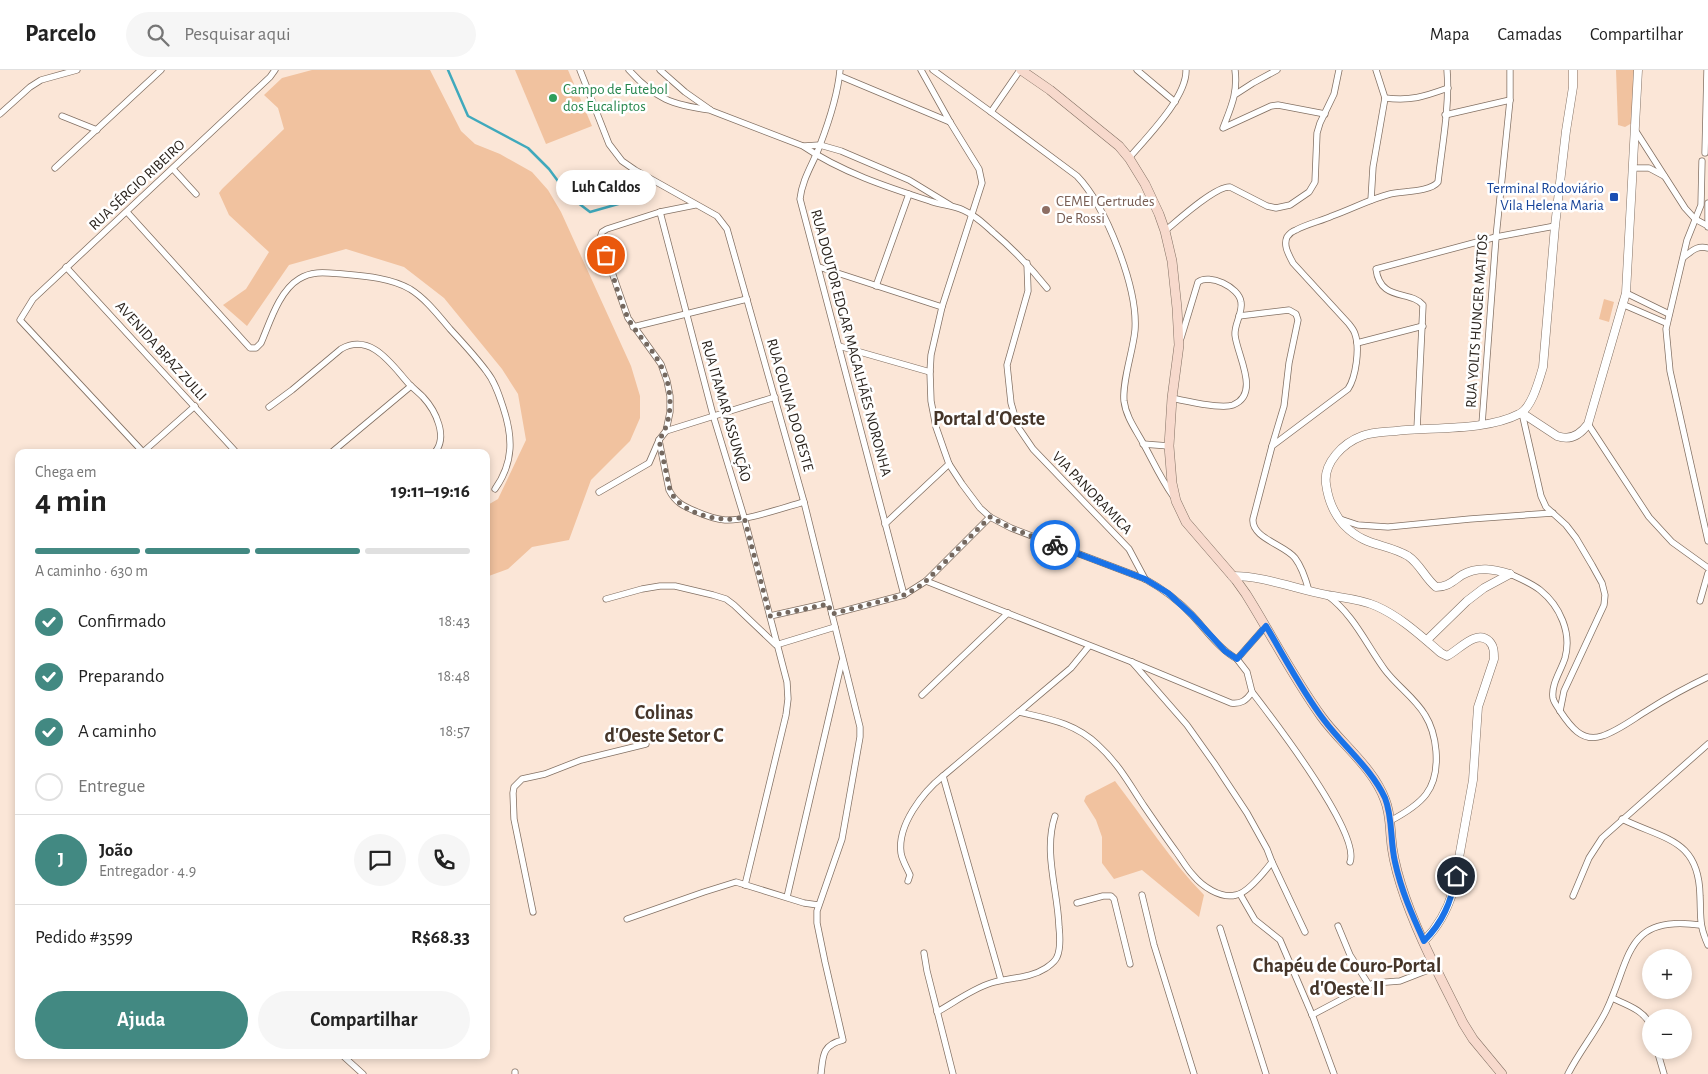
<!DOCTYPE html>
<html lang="pt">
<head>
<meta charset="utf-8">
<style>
  :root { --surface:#fff; --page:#f6f6f6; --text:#222; --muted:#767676; --line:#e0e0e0; --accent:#428982 }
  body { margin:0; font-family:"Alegreya Sans",sans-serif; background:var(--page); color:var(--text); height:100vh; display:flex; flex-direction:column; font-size:19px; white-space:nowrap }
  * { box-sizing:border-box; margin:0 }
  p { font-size:16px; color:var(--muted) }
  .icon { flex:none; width:28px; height:28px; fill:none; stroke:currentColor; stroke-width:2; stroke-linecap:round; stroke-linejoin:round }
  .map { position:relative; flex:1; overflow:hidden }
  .details { position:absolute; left:15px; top:379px; width:475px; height:610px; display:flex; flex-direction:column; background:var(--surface); border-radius:10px; box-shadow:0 2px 8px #0003 }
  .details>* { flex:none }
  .tools { position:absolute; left:1642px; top:879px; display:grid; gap:10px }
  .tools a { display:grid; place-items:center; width:50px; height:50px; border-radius:50%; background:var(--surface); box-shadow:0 2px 8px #0003; font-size:25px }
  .pin { position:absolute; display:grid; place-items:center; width:42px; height:42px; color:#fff; margin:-21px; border:2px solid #fff; border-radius:50%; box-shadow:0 1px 5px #0007 }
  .courier { position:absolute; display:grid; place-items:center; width:50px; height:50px; margin:-25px; border:4px solid #1a73e8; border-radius:50%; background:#fff; color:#222; box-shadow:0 1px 6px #0007 }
  .bubble { position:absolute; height:35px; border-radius:18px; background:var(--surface); box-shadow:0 2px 8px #0003; font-size:16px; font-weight:700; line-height:35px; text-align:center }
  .head em { font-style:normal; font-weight:700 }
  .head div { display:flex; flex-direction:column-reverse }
  .head { display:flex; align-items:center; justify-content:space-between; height:85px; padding:0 20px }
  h1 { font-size:32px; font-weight:700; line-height:38px }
  .bar { display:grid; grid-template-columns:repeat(4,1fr); gap:8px 5px; align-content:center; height:60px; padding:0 20px }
  .bar i { height:6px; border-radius:4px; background:var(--line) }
  .bar .on { background:var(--accent) }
  .bar p { grid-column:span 4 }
  .line { display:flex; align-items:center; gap:12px; padding:0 20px; border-top:1px solid var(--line) }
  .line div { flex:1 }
  .round { display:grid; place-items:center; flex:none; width:52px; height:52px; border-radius:26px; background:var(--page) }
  ol { padding:0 20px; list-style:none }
  li { display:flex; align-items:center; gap:15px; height:55px }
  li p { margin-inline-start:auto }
  li .icon { padding:5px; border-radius:50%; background:var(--accent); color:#fff; stroke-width:4 }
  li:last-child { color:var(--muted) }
  li i { width:28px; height:28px; border:2px solid var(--line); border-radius:50% }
  .primary-button { display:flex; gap:10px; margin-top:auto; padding:10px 20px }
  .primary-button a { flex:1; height:58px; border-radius:30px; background:var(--accent); color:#fff; font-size:20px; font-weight:700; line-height:58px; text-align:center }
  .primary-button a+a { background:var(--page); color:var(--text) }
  header { display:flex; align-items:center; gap:30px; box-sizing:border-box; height:70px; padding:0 25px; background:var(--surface); border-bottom:1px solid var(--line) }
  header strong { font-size:24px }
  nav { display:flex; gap:28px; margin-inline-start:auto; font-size:18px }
  .search { width:350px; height:45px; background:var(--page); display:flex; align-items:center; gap:12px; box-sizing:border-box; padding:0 18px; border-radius:28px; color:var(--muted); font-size:19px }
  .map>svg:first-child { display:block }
</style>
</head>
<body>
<header>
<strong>Parcelo</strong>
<div class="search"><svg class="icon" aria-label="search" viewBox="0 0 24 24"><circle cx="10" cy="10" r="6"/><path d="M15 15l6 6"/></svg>Pesquisar aqui</div>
<nav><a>Mapa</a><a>Camadas</a><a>Compartilhar</a></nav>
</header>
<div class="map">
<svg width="1708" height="1004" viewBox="0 0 1708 1004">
  <rect width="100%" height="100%" fill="#fbe6d7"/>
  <!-- green -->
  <g fill="#f1c29f">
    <polygon points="312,0 430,0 461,61 475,74 500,84 532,102 548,120 561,142 631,296 640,326 640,348 630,371 591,410 569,470 532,477 508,499 486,507 486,436 498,429 526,370 518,324 502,299 444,228 404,197 346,179 289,195 247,256 223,235 246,219 269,182 229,145 219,123 222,119 284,59 278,38 264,25 282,8"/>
    <polygon points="515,0 568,0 592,56 546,74"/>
    <polygon points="1616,0 1634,0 1632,53 1625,57 1618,55"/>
    <polygon points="1604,229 1614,232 1609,252 1599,249"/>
    <path d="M1115,711C1145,750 1170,790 1204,825L1199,847L1142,800L1114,809L1102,793V767L1096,750L1084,731L1086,726Z"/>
  </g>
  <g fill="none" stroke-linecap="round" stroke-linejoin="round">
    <!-- stream -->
    <polyline stroke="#40a9bc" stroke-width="2.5" points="448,0 468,46 528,78 549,99 569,126 590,142 650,125"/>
    <defs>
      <g id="minor">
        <path d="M580,0L609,74L622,91L635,100L717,146L727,159L804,432L860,657V667L842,769L817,841V853L825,892L843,970C822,975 823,986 821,1004"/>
        <path d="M629,0C655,29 673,35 710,40"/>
        <path d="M660,0L685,22L712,41L803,76C841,102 887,117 930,131C940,135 953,135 963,140C975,145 984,154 994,163C1014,180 1031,198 1047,218"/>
        <path d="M840,0C838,22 828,54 820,75C814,92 802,109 800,129L904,525"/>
        <path d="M921,0L950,52L979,99L982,113L942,237L931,285L930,302L931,331L936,357L944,380L949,394L962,414L980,438L990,447L1011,458L1145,509C1163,519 1178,530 1192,545C1206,560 1219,579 1237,589L1266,556"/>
        <path d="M933,0L991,42L1077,106C1106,136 1138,218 1135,260C1133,282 1122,311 1124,331C1126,347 1136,360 1143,373C1153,391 1161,409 1173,426"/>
        <polyline points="1137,0 1175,32"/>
        <path d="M1235,0C1238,23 1231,37 1223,58L1271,36L1278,35L1325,44"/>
        <path d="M1376,0L1385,28C1411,31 1423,27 1448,18"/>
        <polyline points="840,6 950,52"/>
        <polyline points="1236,24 1253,13 1277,0"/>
        <polyline points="991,42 1020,0"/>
        <polyline points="0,44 30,17 41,10 77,0"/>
        <polyline points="1445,45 1510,30"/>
        <polyline points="62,46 97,60"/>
        <polyline points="1635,60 1685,138 1695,149 1708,156"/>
        <polyline points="804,76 820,75 841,81 909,110 950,135"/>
        <polyline points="1705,83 1707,0"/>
        <path d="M1129,88C1147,67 1187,27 1186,0"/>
        <polyline points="1702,91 1701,135 1687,170 1666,259 1670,301 1708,471"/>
        <polyline points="55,98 161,0"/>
        <polyline points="1633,98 1649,98 1664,106"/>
        <polyline points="173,99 196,124"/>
        <polyline points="1371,130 1373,97 1385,28"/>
        <polyline points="1708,133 1708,157"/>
        <path d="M127,142L250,278H256L261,273C270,252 279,221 299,209C313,200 328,203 343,204C365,206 391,208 410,219C426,229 438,245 450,259C463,273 476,287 487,302C495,312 499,325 503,337C513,367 514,392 495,419"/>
        <polyline points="660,142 713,345 744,447 787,612 788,629 786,645 745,815"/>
        <path d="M1165,161C1177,151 1215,116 1230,117L1267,136L1276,138L1290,135L1309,122L1315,112L1317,63L1320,53L1334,24L1339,0"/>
        <path d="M1684,187C1692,181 1697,175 1708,178"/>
        <polyline points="1027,193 1028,221 1007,295 1011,333 1018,357 1033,379 1129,479 1145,509"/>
        <polyline points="66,197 236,382"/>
        <polyline points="819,197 942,237"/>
        <polyline points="876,216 909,124"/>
        <polyline points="1626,223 1669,244"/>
        <polyline points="1622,234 1666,253"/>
        <polyline points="1239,246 1289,240 1296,244 1298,250 1289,293 1284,336 1272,376"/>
        <polyline points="633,257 747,229"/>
        <polyline points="1357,273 1423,256"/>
        <polyline points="839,276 930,302"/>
        <path d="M1172,328C1185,331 1222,339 1233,335C1261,324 1237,285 1235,265C1234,254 1243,243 1241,232C1239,217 1209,203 1198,212L1181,268"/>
        <path d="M269,337L292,320L341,279C371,262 392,295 409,314C414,319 419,323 423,327C436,341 448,367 435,382"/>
        <polyline points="1522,343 1541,426 1546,437 1566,455 1576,468 1592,495 1602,513 1605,525 1604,535 1564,621 1560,641"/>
        <polyline points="1482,354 1496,167 1510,30 1510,0"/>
        <polyline points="1588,354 1649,447 1672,472 1708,498"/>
        <path d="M1417,359L1423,235C1411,220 1380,232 1376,199L1496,167L1555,156"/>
        <polyline points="666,361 775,327"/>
        <path d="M659,370L669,420C675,432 683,436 695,441C704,445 714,449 725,450C746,451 782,438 804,432"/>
        <polyline points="1143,374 1169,376"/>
        <polyline points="143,382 20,250 33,229 270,7 275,0"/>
        <polyline points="143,382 195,336"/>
        <polyline points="332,382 411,316"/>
        <polyline points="599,422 649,393 659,370 666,361 670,342 670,326 667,311 661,294 628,248 600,168 602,162 607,159 660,142 695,135"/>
        <polyline points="1340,449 1358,455 1388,457 1470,449 1553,443"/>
        <polyline points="885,454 949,394"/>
        <path d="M1510,504C1521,509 1531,513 1540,520C1560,536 1572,563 1565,588C1561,601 1551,614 1553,628C1554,633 1558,637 1560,641C1570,656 1582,673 1602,666C1618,661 1633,649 1648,640C1667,628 1687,617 1708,607"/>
        <path d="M926,511L1132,592L1231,633C1241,634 1246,631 1252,622L1247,602L1237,589"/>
        <path d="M1309,521C1306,510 1302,497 1295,488C1285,475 1251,468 1253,449L1272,376L1348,319C1356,307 1360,278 1355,264C1354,260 1351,257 1349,254L1293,193C1289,185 1283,176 1287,167C1289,164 1293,161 1296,160C1307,154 1321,151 1332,146C1352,139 1370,129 1390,124C1404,121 1430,122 1438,112C1442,76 1450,36 1447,0"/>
        <path d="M1327,525C1354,545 1366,574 1385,600C1397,616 1415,628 1425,645C1432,656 1435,669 1436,681C1439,720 1422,734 1390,751"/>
        <polyline points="606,529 642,519 660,516 675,516 713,525 726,529 734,535 776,575 835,557"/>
        <polyline points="1700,531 1708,503"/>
        <polyline points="832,544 904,525 926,511 990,447"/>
        <polyline points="770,546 828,533"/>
        <path d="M1252,622C1272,648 1361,763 1350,792"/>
        <polyline points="922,625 1008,543"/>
        <path d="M1019,642C1049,649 1075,653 1098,675C1118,693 1130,715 1144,736C1155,752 1166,768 1177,783C1182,790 1187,799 1193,805C1202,816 1220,829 1236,825C1248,823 1265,801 1272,792L1267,779L1247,743L1214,693L1187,655L1132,592"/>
        <path d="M1622,749C1665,770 1699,769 1700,826C1701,848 1699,855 1708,875"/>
        <polyline points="1272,792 1305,862"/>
        <path d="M908,811L910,805C907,798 902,790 901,783C897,755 923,722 943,706"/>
        <polyline points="1240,824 1255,850 1280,870 1313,947 1334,1004"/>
        <polyline points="1142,825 1154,875 1194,1004"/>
        <polyline points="1573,826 1589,788 1602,768 1708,674"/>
        <polyline points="787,827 842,591"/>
        <polyline points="1077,833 1103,826 1111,826 1114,829 1130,894"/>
        <polyline points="533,842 514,749 513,723 514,717 522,709 545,704 581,690 646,674"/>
        <polyline points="627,849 704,822 736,812 804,833 818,835"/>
        <polyline points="1338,856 1350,885 1369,915"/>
        <polyline points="1220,858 1266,1004"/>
        <polyline points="924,883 927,901 953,1004"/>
        <polyline points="1001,910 943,706 1071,598 1089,576"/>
        <path d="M1612,928C1627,935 1644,940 1651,956"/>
        <path d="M937,942C955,932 972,919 991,913C1010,907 1029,909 1046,898C1050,895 1055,892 1057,887C1061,878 1060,866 1059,857C1058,821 1043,782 1055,746"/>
        <polyline points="1312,945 1363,918 1374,913 1400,911 1436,897"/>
        <polyline points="1657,980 1664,1004"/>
        <polyline points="342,985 363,1004"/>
        <polyline points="515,1004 515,1002"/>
        <path d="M1568,1004C1579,982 1595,963 1606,941C1631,890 1624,844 1700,855"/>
      </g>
      <g id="tertiary">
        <path d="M1522,343L1557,366C1570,371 1580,365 1588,354L1626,223L1638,0"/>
        <path d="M1510,504C1494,499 1478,496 1462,505C1453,511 1448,517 1436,517C1425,508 1420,494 1408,486C1386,473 1365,477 1344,455C1334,444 1328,429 1326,414C1323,393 1343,373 1362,366C1372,362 1385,362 1396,361C1433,357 1486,361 1519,344C1532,338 1539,310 1543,297L1555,156L1566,61L1573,17V0"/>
        <path d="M1232,506C1265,506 1295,519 1327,525C1344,528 1360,529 1376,536C1401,547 1421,566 1441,583L1447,586C1459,580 1476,559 1489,571C1494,576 1494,582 1494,589L1478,637L1473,710L1453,821C1447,841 1439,856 1424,871"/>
        <polyline points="1427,570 1467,531 1484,518 1510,504"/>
      </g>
      <path id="secondary" d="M1021,0L1050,20L1119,76L1129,88L1145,114L1159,144L1165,161L1172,191L1177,238L1179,275L1172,328L1169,376L1172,413L1176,431L1186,452L1236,510L1246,524C1271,564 1293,607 1321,646C1341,674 1373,697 1385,730C1390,742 1390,755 1391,767C1392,783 1396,799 1401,815C1416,863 1441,908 1463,953L1473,969L1502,1004"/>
    </defs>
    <!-- minor casing -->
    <use href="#minor" stroke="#837164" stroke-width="7"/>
    <!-- tertiary casing -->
    <use href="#tertiary" stroke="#837164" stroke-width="9"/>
    <!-- secondary casing -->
    <use href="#secondary" stroke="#837164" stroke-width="10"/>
    <!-- minor -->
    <use href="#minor" stroke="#fff" stroke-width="5.5"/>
    <!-- tertiary -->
    <use href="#tertiary" stroke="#fff" stroke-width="8"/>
    <!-- secondary -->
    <use href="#secondary" stroke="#f7d9cc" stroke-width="9"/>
  </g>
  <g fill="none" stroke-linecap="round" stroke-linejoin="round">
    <!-- done -->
    <path stroke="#74685f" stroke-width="5" stroke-dasharray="0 9" d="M606,185C614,206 619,230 629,250C638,266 652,278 660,294C673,317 674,349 659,370L670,420C678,439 704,448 724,449C730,450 738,448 744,447L770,546L828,534L832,544L904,525L917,518L926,511L990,447L1011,458L1055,475"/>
    <!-- route -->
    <path stroke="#1a73e8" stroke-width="6" d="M1055,475L1145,509L1168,523L1192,545L1225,581L1237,589L1266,556C1285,588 1302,621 1324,650C1344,677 1371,698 1385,728C1393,748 1390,772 1395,792C1401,820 1412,845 1424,871C1443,852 1451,832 1456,806"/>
  </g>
  <!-- markers -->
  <circle fill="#2e9e5b" stroke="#fff" stroke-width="2" cx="553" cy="28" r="5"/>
  <rect fill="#1a4fb4" stroke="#fff" stroke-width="2" x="1609" y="122" width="10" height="10" rx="2.5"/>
  <circle fill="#8d6e63" stroke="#fff" stroke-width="2" cx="1046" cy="140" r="5"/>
  <g text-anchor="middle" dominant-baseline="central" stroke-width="5" stroke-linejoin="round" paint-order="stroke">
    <!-- leisure labels -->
    <g font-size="15" fill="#27864d" stroke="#fff" text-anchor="start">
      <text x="563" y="19">Campo de Futebol<tspan x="563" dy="17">dos Eucaliptos</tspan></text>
    </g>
    <!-- street labels -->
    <g font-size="15" fill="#2b241e" stroke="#fff">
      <text transform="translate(137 115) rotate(-43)">RUA SÉRGIO RIBEIRO</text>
      <text transform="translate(1477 251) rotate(-86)">RUA YOLTS HUNGER MATTOS</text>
      <text transform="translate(851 273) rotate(75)">RUA DOUTOR EDGAR MAGALHÃES NORONHA</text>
      <text transform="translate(161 281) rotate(48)">AVENIDA BRAZ ZULLI</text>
      <text transform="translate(790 335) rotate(74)">RUA COLINA DO OESTE</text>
      <text transform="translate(726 341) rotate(74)">RUA ITAMAR ASSUNÇÃO</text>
      <text transform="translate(1092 423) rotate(46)">VIA PANORAMICA</text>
    </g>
    <!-- transit labels -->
    <g font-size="15" fill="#164399" stroke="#fff" text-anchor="end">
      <text x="1604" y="118">Terminal Rodoviário<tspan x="1604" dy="17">Vila Helena Maria</tspan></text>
    </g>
    <!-- education labels -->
    <g font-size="15" fill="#785e54" stroke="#fff" text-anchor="start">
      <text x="1056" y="131">CEMEI Gertrudes<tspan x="1056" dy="17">De Rossi</tspan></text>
    </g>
    <!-- district labels -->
    <g font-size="20" font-weight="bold" fill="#453529" stroke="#fff">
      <text x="989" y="349">Portal d'Oeste</text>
      <text x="664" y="643">Colinas<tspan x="664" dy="23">d'Oeste Setor C</tspan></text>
      <text x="1347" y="896">Chapéu de Couro-Portal<tspan x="1347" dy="23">d'Oeste II</tspan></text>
    </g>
  </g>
</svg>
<div class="tools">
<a>+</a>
<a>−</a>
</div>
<div class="pin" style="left:606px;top:185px;background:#ea580c"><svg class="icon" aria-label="bag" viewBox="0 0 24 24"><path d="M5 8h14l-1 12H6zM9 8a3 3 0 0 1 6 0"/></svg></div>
<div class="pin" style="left:1456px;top:806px;background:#1f2937"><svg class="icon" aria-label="home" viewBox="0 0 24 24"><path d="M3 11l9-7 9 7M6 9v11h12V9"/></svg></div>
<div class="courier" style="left:1055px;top:475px"><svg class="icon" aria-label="bike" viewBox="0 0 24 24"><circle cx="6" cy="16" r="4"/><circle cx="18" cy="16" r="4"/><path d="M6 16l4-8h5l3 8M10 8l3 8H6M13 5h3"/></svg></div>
<div class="bubble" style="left:556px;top:100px;width:100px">Luh Caldos</div>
<section class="details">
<div class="head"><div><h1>4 min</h1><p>Chega em</p></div><em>19:11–19:16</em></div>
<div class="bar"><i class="on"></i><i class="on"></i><i class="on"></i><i></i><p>A caminho · 630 m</p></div>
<ol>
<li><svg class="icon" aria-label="check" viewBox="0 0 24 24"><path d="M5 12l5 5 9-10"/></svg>Confirmado<p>18:43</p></li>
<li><svg class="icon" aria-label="check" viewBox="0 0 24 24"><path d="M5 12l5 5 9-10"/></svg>Preparando<p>18:48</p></li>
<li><svg class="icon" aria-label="check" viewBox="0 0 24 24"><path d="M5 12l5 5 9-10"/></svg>A caminho<p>18:57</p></li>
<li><i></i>Entregue</li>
</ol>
<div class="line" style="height:90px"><b class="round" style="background:var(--accent);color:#fff">J</b><div><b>João</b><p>Entregador · 4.9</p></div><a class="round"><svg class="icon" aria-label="chat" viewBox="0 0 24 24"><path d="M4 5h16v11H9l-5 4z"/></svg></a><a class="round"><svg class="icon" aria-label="phone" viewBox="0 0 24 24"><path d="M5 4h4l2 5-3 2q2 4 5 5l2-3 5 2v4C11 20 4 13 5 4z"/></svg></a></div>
<div class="line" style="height:65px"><div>Pedido #3599</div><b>R$68.33</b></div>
<div class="primary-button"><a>Ajuda</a><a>Compartilhar</a></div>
</section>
</div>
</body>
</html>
